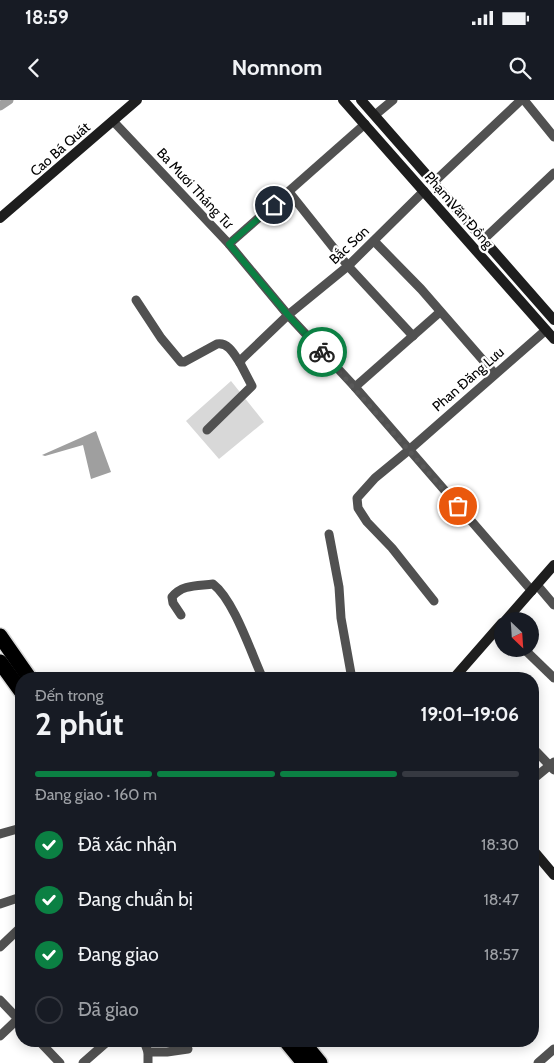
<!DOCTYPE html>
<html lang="vi">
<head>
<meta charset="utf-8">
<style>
  :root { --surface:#171b24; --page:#242831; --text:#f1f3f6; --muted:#9ea1a6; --line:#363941; --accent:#0b8043 }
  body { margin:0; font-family:Cabin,sans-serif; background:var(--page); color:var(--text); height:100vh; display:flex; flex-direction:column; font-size:19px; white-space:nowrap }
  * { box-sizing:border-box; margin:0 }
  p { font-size:16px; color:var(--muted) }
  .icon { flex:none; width:28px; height:28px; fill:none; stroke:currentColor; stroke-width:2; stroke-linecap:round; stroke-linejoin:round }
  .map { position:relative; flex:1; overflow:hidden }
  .details { position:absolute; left:15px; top:572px; width:524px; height:375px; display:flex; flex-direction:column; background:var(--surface); border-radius:20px; box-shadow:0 2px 12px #0003 }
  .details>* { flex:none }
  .needle { width:32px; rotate:155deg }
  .tools { position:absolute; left:494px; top:512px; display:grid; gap:10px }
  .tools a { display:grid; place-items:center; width:45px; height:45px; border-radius:50%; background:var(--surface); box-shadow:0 2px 12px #0003; font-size:25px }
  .pin { position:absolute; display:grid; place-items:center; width:42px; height:42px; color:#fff; margin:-21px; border:2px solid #fff; border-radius:50%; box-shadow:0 1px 5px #0007 }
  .courier { position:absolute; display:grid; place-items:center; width:50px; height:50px; margin:-25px; border:4px solid #0b8043; border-radius:50%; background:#fff; color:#222; box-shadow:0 1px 6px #0007 }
  .head em { font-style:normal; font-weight:700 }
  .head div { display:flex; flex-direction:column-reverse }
  .head { display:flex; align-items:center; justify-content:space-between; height:85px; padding:0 20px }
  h1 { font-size:32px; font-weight:700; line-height:38px }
  .bar { display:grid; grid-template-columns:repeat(4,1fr); gap:8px 5px; align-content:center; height:60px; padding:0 20px }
  .bar i { height:6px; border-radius:4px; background:var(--line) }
  .bar .current { background:var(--accent) }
  .bar p { grid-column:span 4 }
  ol { padding:0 20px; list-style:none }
  li { display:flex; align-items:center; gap:15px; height:55px }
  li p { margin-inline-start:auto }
  li .icon { padding:5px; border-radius:50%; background:var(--accent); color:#fff; stroke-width:4 }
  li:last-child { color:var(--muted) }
  li i { width:28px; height:28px; border:2px solid var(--line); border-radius:50% }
  .status { display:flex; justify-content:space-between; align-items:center; height:35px; padding:0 25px; background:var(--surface); direction:ltr }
  .status svg { height:14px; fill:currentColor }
  header { display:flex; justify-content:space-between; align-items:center; height:65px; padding:0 20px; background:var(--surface); font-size:22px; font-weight:700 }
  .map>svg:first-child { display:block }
</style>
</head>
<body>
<div class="status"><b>18:59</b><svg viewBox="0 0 49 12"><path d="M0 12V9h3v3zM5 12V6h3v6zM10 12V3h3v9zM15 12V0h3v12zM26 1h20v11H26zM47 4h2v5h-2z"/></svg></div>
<header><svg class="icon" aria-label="back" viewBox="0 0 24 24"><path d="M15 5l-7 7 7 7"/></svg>Nomnom<svg class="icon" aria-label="search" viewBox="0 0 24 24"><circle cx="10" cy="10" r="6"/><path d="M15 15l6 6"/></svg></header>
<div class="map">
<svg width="554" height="963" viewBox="0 0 554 963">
  <rect width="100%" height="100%" fill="#fff"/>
  <!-- green -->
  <polygon fill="#d8d8d8" points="231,281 264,322 219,359 186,321"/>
  <!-- water -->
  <polygon fill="#9f9f9f" points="96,331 111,372 91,379 83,345 45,356 42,355"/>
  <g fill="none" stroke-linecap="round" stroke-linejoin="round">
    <!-- canal -->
    <polyline stroke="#9f9f9f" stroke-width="9" points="0,6 9,0"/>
    <defs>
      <g id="highway">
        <polyline points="0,536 30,579"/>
        <polyline points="0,562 21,591"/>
        <polyline points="286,941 304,963"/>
        <polyline points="302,941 320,963"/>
      </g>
    </defs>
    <!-- highway casing -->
    <use href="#highway" stroke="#dbdbdb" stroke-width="18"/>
    <!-- street -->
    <g stroke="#515151" stroke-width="9">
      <polyline points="524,0 554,37"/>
      <polyline points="375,15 393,0"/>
      <polyline points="113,21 229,144 288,215 355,287 532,491"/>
      <polyline points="434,82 521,0"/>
      <polyline points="289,92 348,166 413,236"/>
      <polyline points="484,139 554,73"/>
      <polyline points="374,141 421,189 495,274"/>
      <polyline points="229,144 365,24"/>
      <path d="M136,200L161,238L181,262H184L217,244C228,242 234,254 240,263"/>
      <polyline points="355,287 440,212"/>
      <polyline points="207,330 252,286 240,263 242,259 288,215 348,166 424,91"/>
      <polyline points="329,434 339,487 341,518 352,579"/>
      <polyline points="537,485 554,505"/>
      <polyline points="434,501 392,448 367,422 358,408 357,398 375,378 409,350 546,230"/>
      <path d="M181,515L173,503L172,497C182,484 198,486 213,484C234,500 251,553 263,579"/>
      <polyline points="524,549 554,578"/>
      <polyline points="532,647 554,670"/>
      <polyline points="532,680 554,662"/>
      <polyline points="0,734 21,728"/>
      <polyline points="0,804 21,797"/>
      <polyline points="0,847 21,827"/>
      <polyline points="0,900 21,922"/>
      <polyline points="0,936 21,916"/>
      <polyline points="39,941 60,963"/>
      <polyline points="144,941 148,952 148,963"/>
      <polyline points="148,952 167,952 188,949"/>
      <polyline points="83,963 108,941"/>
      <polyline points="538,963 554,949"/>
    </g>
    <!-- secondary -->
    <g stroke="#1e1e1e" stroke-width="10">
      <polyline points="343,0 554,239"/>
      <polyline points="361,0 554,220"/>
      <polyline points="0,118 137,0"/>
      <polyline points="505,521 554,465"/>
      <polyline points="453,579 502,523"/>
      <polyline points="532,749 554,775"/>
    </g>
    <!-- highway -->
    <use href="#highway" stroke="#000" stroke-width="15"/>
  </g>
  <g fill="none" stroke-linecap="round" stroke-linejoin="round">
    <!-- done -->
    <polyline stroke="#595959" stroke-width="5" stroke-dasharray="0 9" points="322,252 458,406"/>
    <!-- route -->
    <polyline stroke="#0b8043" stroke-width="6" points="274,105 229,144 288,215 322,252"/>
  </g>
  <g text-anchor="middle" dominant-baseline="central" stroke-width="4.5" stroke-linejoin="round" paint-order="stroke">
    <!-- street labels -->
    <g font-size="14" fill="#000" stroke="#fff">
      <text transform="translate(60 49) rotate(-41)">Cao Bá Quát</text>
      <text transform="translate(195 88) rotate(47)">Ba Mươi Tháng Tư</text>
      <text transform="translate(459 110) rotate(49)">Phạm Văn Đồng</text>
      <text transform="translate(349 145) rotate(-43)">Bắc Sơn</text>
      <text transform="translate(468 279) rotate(-41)">Phan Đăng Lưu</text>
    </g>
  </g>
</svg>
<div class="tools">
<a><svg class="needle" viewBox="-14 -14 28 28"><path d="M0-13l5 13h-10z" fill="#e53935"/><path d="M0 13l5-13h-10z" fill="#9ea1a6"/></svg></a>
</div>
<div class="pin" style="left:458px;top:406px;background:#ea580c"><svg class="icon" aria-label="bag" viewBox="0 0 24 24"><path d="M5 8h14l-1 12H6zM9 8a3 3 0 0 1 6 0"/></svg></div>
<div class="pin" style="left:274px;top:105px;background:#1f2937"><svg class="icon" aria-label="home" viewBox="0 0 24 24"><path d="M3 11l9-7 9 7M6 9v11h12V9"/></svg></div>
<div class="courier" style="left:322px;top:252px"><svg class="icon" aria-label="bike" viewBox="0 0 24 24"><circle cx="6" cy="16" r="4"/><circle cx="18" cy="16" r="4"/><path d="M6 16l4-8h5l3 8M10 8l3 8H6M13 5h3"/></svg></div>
<section class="details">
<div class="head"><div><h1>2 phút</h1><p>Đến trong</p></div><em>19:01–19:06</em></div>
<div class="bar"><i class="current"></i><i class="current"></i><i class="current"></i><i></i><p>Đang giao · 160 m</p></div>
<ol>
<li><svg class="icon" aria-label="check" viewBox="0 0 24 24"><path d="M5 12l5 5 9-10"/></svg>Đã xác nhận<p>18:30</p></li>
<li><svg class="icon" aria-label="check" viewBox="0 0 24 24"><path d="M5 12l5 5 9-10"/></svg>Đang chuẩn bị<p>18:47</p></li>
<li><svg class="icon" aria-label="check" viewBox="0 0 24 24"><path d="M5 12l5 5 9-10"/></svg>Đang giao<p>18:57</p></li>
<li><i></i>Đã giao</li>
</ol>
</section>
</div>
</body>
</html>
